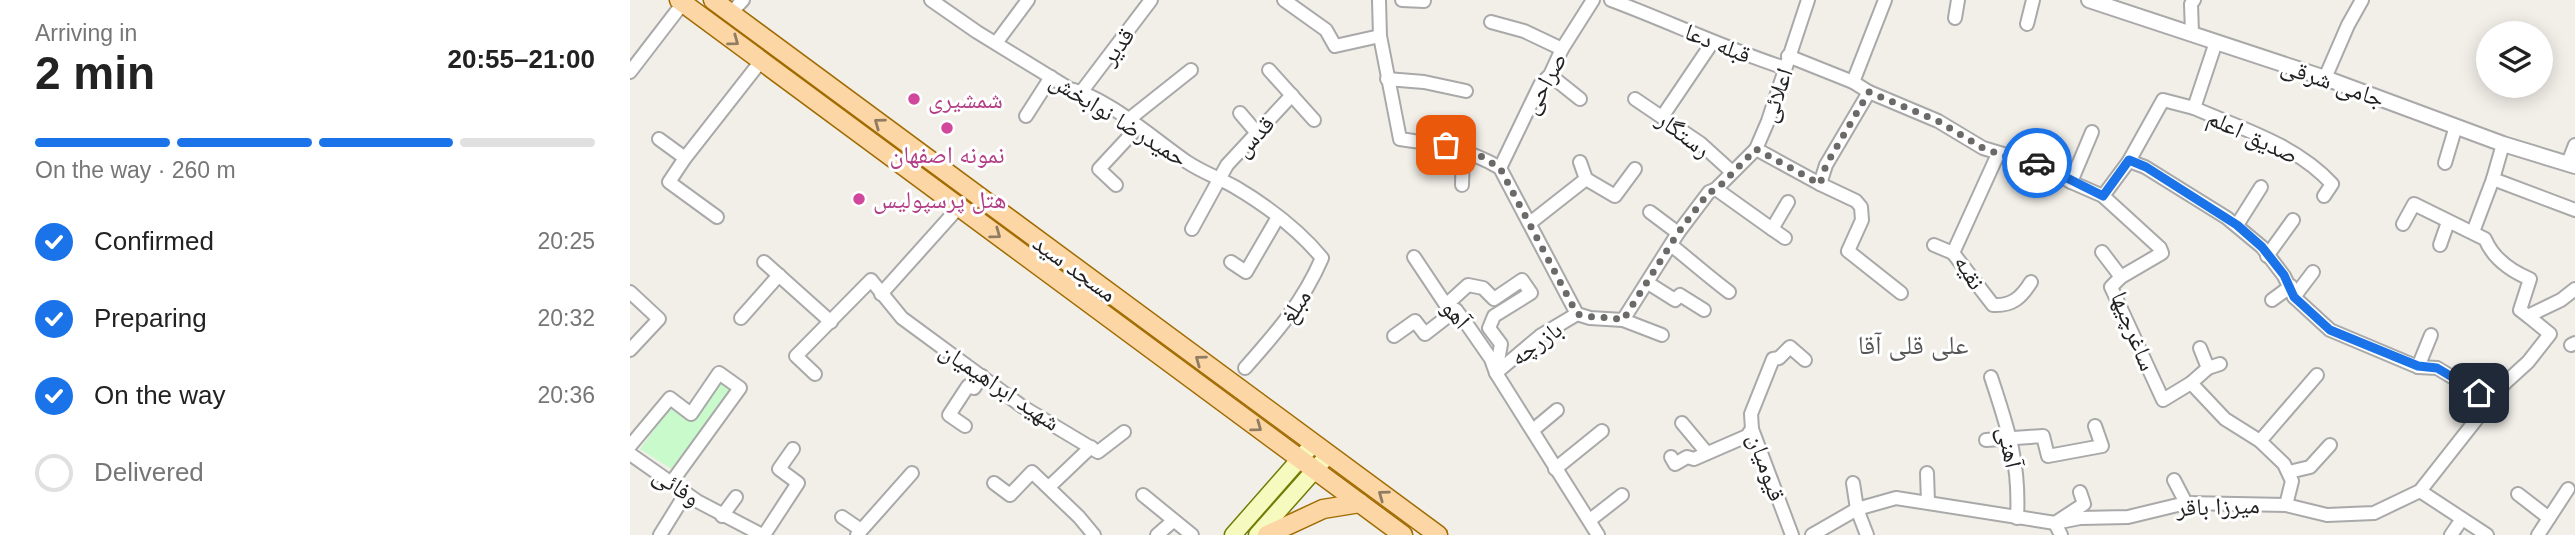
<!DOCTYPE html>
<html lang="en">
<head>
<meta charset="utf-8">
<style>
  :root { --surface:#fff; --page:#f2f2f2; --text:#222; --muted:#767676; --line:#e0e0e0; --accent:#1a73e8 }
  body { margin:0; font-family:Arial,"Noto Naskh Arabic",sans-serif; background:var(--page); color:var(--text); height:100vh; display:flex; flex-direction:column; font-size:26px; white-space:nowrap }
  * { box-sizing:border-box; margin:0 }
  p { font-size:23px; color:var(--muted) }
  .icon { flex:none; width:38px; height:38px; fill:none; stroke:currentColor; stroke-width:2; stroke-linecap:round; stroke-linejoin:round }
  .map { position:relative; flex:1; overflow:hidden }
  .details { display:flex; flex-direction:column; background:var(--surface); width:630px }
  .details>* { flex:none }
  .fabs { position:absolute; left:1846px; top:21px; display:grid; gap:14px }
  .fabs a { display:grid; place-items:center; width:77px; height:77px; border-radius:50%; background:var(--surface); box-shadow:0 4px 18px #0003; font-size:35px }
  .pin { position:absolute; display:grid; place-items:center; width:60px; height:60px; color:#fff; margin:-30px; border-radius:14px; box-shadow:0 4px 10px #0006 }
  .courier { position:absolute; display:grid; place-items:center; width:70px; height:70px; margin:-35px; border:5px solid #1a73e8; border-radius:50%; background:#fff; color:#222; box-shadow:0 2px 9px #0007 }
  .overview em { font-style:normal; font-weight:600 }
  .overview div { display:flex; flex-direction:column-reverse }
  .overview { display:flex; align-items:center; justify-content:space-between; height:119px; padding:0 35px }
  h1 { font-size:46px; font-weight:600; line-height:52px }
  .bar { display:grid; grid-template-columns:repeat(4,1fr); gap:10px 7px; align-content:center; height:84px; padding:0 35px }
  .bar i { height:9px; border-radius:5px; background:var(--line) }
  .bar .current { background:var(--accent) }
  .bar p { grid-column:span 4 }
  ol { padding:0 35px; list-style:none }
  li { display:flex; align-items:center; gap:21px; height:77px }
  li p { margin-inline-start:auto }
  li .icon { padding:7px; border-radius:50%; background:var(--accent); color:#fff; stroke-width:4 }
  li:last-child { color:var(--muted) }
  li i { width:38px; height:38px; border:4px solid var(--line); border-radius:50% }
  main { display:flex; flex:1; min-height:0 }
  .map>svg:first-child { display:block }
</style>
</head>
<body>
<main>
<section class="details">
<div class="overview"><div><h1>2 min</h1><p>Arriving in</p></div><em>20:55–21:00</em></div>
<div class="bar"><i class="current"></i><i class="current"></i><i class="current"></i><i></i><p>On the way · 260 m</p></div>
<ol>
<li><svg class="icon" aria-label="check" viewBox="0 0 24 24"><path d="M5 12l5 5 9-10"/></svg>Confirmed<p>20:25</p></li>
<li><svg class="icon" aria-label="check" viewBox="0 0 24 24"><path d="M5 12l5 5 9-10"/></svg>Preparing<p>20:32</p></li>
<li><svg class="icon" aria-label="check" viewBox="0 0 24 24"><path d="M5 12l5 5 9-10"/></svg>On the way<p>20:36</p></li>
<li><i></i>Delivered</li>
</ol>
</section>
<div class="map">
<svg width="1945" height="535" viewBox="0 0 1945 535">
  <rect width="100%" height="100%" fill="#f2efe9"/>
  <!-- park -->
  <polygon fill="#c8facc" points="94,380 104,387 46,472 10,449 42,405 64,418"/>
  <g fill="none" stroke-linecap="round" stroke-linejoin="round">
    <defs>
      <g id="minor">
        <path d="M301,0L347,32L440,89C477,97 525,140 557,162C572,172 589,178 605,187C637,206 668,229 692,258C673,302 647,332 615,368"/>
        <polyline points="654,0 696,30 705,46 750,36"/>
        <path d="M749,0L750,36L770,139C806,144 839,149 870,168L947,314L960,318L993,320L1048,233L1079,192L1086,189L1126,149L1138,121L1178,0"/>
        <polyline points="772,0 794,1"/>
        <path d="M981,0C1040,22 1096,49 1155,68"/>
        <polyline points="101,13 113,0"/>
        <polyline points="1325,18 1328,0"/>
        <polyline points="861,22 894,31 932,49"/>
        <polyline points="1397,24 1403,0"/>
        <polyline points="1562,33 1561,4 1564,0"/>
        <polyline points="366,43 398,0"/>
        <polyline points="1158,56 1223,82 1239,92 1308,121 1353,148 1413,166 1441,182 1473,196 1530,248 1532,253 1491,277 1481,287 1533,400 1561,383 1578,368 1590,364"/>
        <polyline points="639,70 684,120"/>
        <polyline points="0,72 53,3"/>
        <polyline points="920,75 950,99"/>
        <polyline points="1695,78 1718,25 1732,0"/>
        <polyline points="757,79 794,82 836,91"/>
        <polyline points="1223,82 1255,0"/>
        <polyline points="452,91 521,0"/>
        <polyline points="1005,99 1070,143 1102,172"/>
        <path d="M1564,108C1612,129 1665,144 1702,184L1694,196"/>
        <polyline points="610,113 627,133"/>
        <polyline points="396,116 421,77"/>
        <polyline points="1032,117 1082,43"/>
        <polyline points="498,120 561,70"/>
        <polyline points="29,139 55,158"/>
        <polyline points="1126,149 1190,184 1226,201 1231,207 1232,220 1218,251 1271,293"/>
        <path d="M1368,154L1323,253L1363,305C1382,306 1391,298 1401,282"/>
        <polyline points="1499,161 1515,167 1597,218 1632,247 1654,276 1664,297 1700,330 1788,367 1807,368 1862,401"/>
        <polyline points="1815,163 1826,126"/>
        <polyline points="1938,163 1945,145"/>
        <polyline points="870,168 910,85 920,75 932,49 963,0"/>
        <polyline points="956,179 985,196 1005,169"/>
        <polyline points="1863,179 1945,210"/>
        <polyline points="1441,182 1462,132"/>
        <polyline points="1190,184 1196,165 1239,92"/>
        <polyline points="486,185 469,169 508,127"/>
        <polyline points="832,185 833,154"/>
        <polyline points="1086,189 1142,229 1158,202"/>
        <polyline points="1473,196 1499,161 1533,100 1564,108 1586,42"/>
        <polyline points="1020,212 1048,233"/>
        <polyline points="87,217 39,182 55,158 131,61"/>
        <polyline points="900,223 956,179 950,162"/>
        <path d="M1773,224L1784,204L1855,239C1863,258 1881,271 1900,279L1890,310L1898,316"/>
        <polyline points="1607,225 1631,187"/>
        <polyline points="562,229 597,165 662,95"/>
        <polyline points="1142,229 1155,238"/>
        <polyline points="1843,232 1863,179 1873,144"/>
        <path d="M1041,245C1061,261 1079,277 1099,292"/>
        <polyline points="1304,245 1323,253"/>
        <polyline points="1810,245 1818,222"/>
        <polyline points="1472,252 1491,277"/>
        <polyline points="1637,256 1663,220"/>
        <polyline points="784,257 816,305 826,310 836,323 861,359 866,373 968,535"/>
        <polyline points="134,262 201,322"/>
        <polyline points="601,262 616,272 648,217"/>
        <polyline points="1018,283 1045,300 1050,295 1074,310"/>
        <polyline points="0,292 29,319 0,350"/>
        <polyline points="251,294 329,207"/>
        <polyline points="1664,297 1683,272"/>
        <polyline points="1642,300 1661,286"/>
        <polyline points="816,305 838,285 853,288 864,299 892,280 901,293 864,316 859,328 871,344 866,372"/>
        <polyline points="111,318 149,275"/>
        <polyline points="993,320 1032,335"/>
        <polyline points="764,336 785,321 795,334 826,310"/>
        <polyline points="1941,345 1945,343"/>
        <polyline points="1570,348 1578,368"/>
        <polyline points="1788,367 1801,335"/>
        <polyline points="866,373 910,336 947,314"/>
        <polyline points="185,374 166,356 241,280 272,318 393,407 468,452 494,432"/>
        <path d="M1361,377C1378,429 1390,462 1387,518"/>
        <polyline points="1561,383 1595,419 1630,441 1654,464 1662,481 1656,505"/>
        <polyline points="1052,423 1077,453"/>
        <polyline points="335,426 319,415 338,386 344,388 352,376"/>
        <polyline points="903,430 927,410"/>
        <polyline points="1356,440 1413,436 1418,456 1472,446 1465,426"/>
        <polyline points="1630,441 1687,375"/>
        <polyline points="0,446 40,398 61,414 89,373 110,388 41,483"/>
        <polyline points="0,454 67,501 132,535"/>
        <polyline points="1041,457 1045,464 1057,457 1064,459 1117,436 1122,429"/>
        <polyline points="925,469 972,431"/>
        <polyline points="1659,472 1680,467 1700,445"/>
        <polyline points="1297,473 1298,502"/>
        <polyline points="1544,480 1556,503"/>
        <polyline points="364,483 380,495 402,472 449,517 464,535"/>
        <polyline points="1223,483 1227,509 1237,535"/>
        <polyline points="419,487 461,447"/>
        <polyline points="1790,491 1857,535"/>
        <polyline points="1888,494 1919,518"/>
        <polyline points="513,495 562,535"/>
        <polyline points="92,516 106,497"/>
        <polyline points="212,517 231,530"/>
        <polyline points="960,520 992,495"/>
        <polyline points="30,535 56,493"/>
        <polyline points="134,535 168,483 149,469 163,449"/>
        <polyline points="227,535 282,473"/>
        <polyline points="527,535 543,521"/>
        <polyline points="1162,535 1122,429 1121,414 1143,359 1149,358 1160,347 1175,360"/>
        <polyline points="1182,535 1227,509 1266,498 1425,523 1450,518 1498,517 1556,503 1656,505 1697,515 1744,513 1790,491 1875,383 1898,362 1920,334 1898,316 1931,300 1945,289"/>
        <polyline points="1431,535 1425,523 1454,504 1450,492"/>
        <polyline points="1821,535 1832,519"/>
        <polyline points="1908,535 1938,489"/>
      </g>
      <polyline id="tertiary" points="1459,0 1695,78 1873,144 1945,166"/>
      <g id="secondary">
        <polyline points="603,535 683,444"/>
        <polyline points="627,535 698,455"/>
      </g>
      <g id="primary">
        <polyline points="49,0 773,535"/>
        <polyline points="83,0 808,535"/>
        <polyline points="637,535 693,509 730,503"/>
      </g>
    </defs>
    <!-- minor casing -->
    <use href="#minor" stroke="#a9a9a9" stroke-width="16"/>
    <!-- tertiary casing -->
    <use href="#tertiary" stroke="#a9a9a9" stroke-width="18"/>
    <!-- secondary casing -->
    <use href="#secondary" stroke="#707d05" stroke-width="19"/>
    <!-- primary casing -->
    <use href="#primary" stroke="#a06b00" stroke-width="21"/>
    <!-- minor -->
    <use href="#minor" stroke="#fff" stroke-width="12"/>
    <!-- tertiary -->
    <use href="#tertiary" stroke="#fff" stroke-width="14"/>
    <!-- secondary -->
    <use href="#secondary" stroke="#f7fabf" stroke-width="16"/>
    <!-- primary -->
    <use href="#primary" stroke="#fcd6a4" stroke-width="18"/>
  </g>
  <!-- one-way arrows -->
  <defs><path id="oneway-chevron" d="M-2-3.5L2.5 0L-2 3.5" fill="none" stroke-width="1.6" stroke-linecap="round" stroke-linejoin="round" transform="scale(1.75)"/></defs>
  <g stroke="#8f7c63">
    <use href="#oneway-chevron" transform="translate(104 41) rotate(36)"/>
    <use href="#oneway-chevron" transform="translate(249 123) rotate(-144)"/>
    <use href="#oneway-chevron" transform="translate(366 234) rotate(36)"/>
    <use href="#oneway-chevron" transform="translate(570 360) rotate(-144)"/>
    <use href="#oneway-chevron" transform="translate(627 427) rotate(36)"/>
    <use href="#oneway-chevron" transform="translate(753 495) rotate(-144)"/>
  </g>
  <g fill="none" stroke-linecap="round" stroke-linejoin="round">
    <!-- done -->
    <path stroke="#6b6a68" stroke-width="7" stroke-dasharray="0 12.6" d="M816,145L833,153L849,155L870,168L947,314C963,319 978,316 993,320L1048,233L1079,192L1086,190L1126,149L1190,184L1196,165L1239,92L1308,121L1353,148L1380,158L1396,159L1407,163"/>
    <!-- route -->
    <polyline stroke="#1a73e8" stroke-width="9" points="1407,163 1473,196 1499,160 1516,167 1607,225 1632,247 1654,275 1664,297 1700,330 1788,366 1807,368 1849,393"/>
  </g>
  <!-- markers -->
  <g fill="#d1479c" stroke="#fff" stroke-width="2.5">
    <circle cx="284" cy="99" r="7"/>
    <circle cx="317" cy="128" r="7"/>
    <circle cx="229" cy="199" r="7"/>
  </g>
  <g text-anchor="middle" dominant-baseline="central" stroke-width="6" stroke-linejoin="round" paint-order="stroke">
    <!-- street labels -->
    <g font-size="24" fill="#222" stroke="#fff">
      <text transform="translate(1088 43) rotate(22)">قبله دعا</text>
      <text transform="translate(487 46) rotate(-53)">قدیر</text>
      <text transform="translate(1703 82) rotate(19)">جامی شرقی</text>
      <text transform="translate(914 83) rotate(-61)">صراحی</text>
      <text transform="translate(1146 95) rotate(-71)">اعلائی</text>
      <text transform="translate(489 119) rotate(32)">حمیدرضا نوابخش</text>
      <text transform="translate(1054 134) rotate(37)">رستگار</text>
      <text transform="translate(624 136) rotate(-47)">قدس</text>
      <text transform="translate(1623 136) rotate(25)">صدیق اعلم</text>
      <text transform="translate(445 268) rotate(36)">مسجد سید</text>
      <text transform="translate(1340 272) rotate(59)">نقیه</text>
      <text transform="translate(665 306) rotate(-56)">مبلغ</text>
      <text transform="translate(826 314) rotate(49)">آهو</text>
      <text transform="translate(1504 331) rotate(68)">ساغرچیها</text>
      <text transform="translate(906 343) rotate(-36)">بازرچه</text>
      <text transform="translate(370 386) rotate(34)">شهید ابراهیمیان</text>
      <text transform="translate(1380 447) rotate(78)">آهنی</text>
      <text transform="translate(1137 467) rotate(71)">قیومیان</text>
      <text transform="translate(47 486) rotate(34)">وفائی</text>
      <text transform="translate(1588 506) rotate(-2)">میرزا باقر</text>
    </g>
    <!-- hotel labels -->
    <g font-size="24" fill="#b23c85" stroke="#fff" text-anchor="start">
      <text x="298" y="99">شمشیری</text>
      <text x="317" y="154" text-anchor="middle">نمونه اصفهان</text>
      <text x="243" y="199">هتل پرسپولیس</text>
    </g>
    <!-- neighbourhood labels -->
    <g font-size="26" fill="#555" stroke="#fff">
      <text x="1283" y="345">علی قلی آقا</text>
    </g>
  </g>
</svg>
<div class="fabs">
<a><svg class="icon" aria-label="layers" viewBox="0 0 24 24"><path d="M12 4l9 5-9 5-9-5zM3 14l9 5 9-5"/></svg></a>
</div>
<div class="pin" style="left:816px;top:145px;background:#ea580c"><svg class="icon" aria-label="bag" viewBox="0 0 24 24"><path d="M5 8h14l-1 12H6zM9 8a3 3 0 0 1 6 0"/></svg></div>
<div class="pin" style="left:1849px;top:393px;background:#1f2937"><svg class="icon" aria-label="home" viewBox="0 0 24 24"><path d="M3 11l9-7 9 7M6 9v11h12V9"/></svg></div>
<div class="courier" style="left:1407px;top:163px"><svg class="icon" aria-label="car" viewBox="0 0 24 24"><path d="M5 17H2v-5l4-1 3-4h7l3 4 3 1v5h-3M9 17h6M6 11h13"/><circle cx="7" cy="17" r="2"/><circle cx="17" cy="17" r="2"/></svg></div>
</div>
</main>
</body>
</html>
